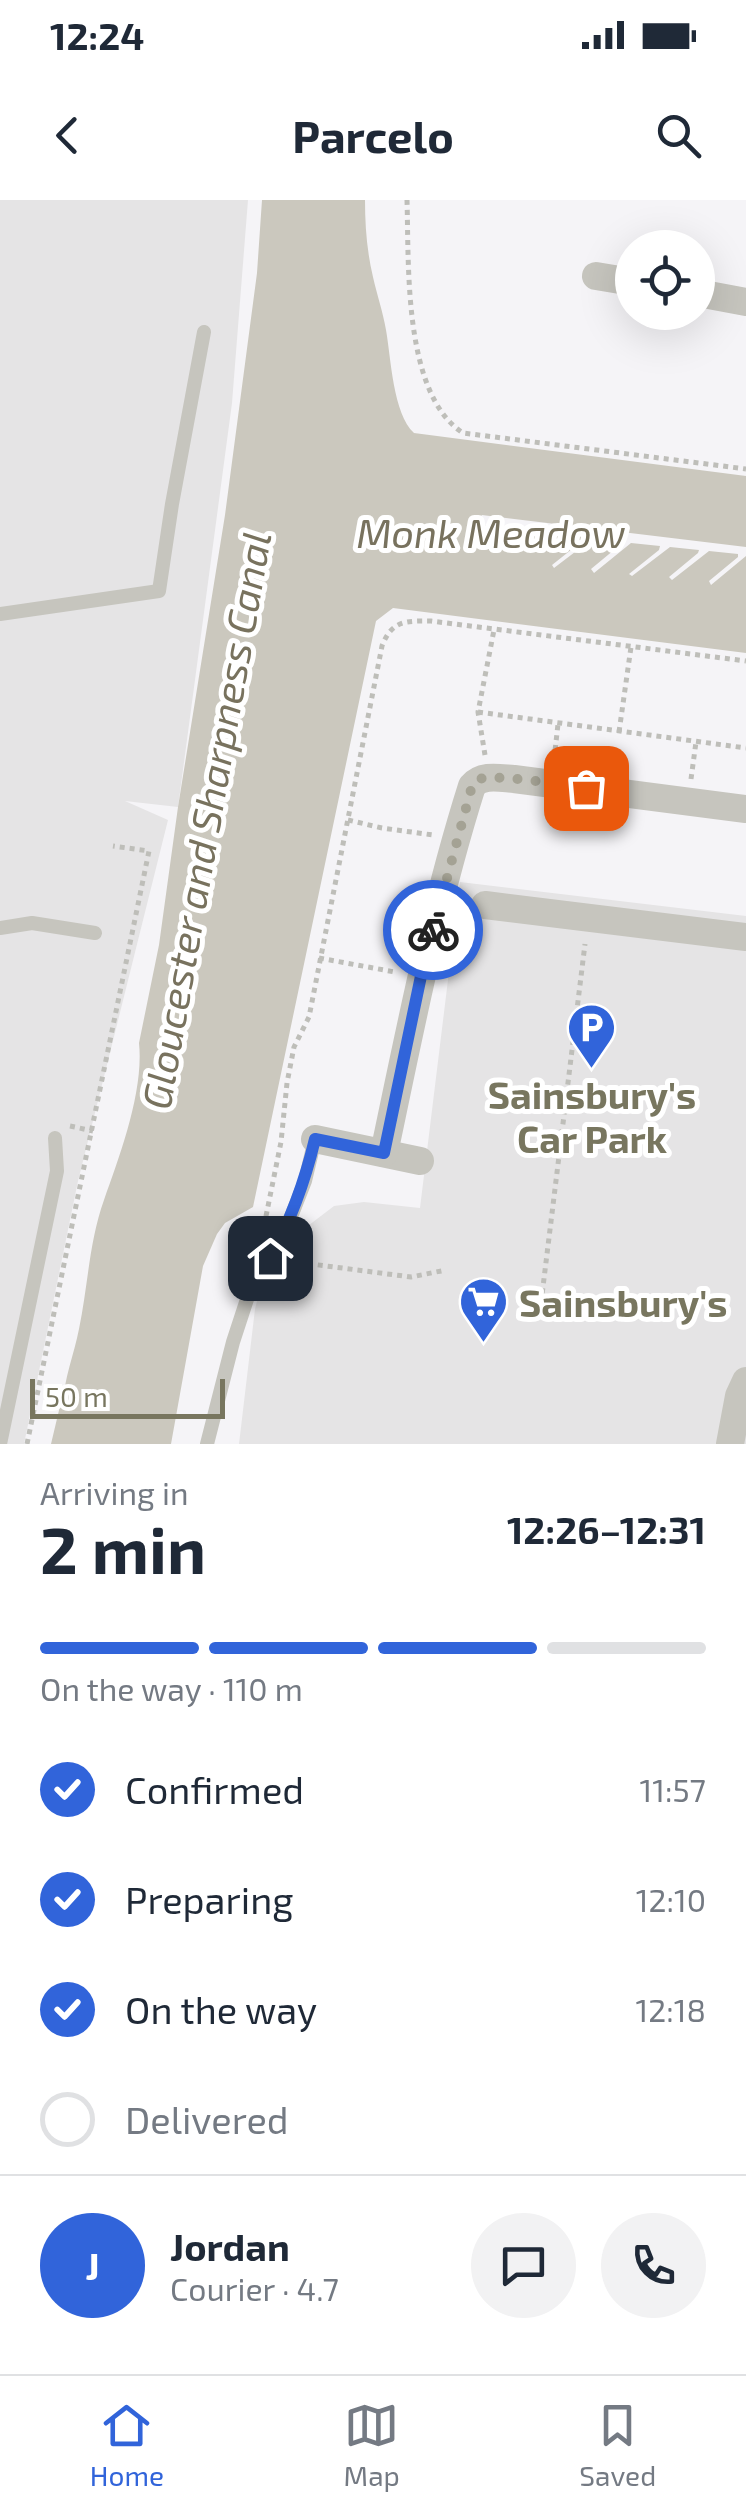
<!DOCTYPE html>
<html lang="en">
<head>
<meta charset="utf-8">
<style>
  :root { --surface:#fff; --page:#f2f2f3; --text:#1f2937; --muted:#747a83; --line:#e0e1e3; --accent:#3164da }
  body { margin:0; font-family:"Exo 2",sans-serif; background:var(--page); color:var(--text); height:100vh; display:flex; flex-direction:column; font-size:38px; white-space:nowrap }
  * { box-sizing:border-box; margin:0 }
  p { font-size:32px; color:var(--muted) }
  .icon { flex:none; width:55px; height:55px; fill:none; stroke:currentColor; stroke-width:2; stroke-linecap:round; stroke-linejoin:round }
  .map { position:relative; height:1244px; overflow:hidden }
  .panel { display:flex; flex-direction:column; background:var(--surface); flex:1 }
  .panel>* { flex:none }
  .fabs { position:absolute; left:615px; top:30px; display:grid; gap:20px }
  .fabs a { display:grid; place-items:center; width:100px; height:100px; border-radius:50%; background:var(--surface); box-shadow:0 10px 40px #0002; font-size:50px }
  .scale { position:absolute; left:30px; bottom:25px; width:195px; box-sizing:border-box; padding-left:10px; border:5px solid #78765f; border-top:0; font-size:28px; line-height:35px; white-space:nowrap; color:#78765f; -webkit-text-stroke:8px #fff; paint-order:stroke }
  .pin { position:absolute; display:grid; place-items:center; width:85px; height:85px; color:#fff; margin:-42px; border-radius:20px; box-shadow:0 5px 15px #0006 }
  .courier { position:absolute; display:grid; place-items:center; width:100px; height:100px; margin:-50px; border:8px solid #3164da; border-radius:50%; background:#fff; color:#222; box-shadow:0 2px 12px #0007 }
  .summary em { font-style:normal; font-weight:700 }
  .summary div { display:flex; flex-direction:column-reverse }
  .summary { display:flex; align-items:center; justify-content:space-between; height:170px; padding:0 40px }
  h1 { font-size:65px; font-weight:700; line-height:75px }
  .bar { display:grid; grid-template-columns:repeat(4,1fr); gap:15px 10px; align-content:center; height:120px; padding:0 40px }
  .bar i { height:12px; border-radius:8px; background:var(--line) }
  .bar .active { background:var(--accent) }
  .bar p { grid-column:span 4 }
  .line { display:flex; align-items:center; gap:25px; padding:0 40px; border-top:2px solid var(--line) }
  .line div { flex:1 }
  .round { display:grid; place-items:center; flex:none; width:105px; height:105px; border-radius:52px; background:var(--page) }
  ol { padding:0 40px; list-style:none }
  li { display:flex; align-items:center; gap:30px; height:110px }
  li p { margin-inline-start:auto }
  li .icon { padding:10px; border-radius:50%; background:var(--accent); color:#fff; stroke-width:4 }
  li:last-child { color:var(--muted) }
  li i { width:55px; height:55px; border:5px solid var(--line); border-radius:50% }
  .status { display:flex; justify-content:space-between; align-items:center; height:70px; padding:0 50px; background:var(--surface); direction:ltr }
  .status svg { height:28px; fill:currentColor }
  header { display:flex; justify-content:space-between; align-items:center; height:130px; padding:0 40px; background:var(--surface); font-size:45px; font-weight:700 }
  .tab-bar { display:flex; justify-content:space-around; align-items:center; height:140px; border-top:2px solid var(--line); background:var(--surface); font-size:28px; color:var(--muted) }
  .tab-bar a { display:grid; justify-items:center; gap:5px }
  .tab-bar .active { color:var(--accent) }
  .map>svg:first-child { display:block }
</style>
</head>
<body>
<div class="status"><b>12:24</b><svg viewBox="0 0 49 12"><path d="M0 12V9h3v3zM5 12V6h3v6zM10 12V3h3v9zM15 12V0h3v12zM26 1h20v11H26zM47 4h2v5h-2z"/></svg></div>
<header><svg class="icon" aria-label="back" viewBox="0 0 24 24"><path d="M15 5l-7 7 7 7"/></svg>Parcelo<svg class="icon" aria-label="search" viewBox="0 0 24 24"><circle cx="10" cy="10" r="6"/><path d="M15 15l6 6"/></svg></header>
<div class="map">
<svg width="746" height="1244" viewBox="0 0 746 1244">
  <rect width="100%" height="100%" fill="#f5f4f7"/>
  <!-- built -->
  <g fill="#e5e4e5">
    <polygon points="0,0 248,0 232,203 178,607 125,601 168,620 78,981 24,1244 0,1244"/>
    <polygon points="460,682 746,716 746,1244 239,1244 255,1109 275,1029 296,1035 334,1006 364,1002 420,1008"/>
  </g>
  <!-- water -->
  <path fill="#cbc8be" d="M262,0H365C365,26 367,52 373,77C377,95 383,112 386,130C391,158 393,214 414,233L746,276V453L393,408L376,421L253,1007L225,1023L217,1034L203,1066L171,1244H51L60,1206L63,1204C64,1178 74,1155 79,1129C88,1086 89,1042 104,1000C120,955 144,891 139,843L159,745L178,607L225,315L257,73Z"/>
  <!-- pier -->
  <polygon fill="#f5f4f7" points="482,315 746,347 746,356 711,385 709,381 738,357 738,354 709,351 672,380 669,377 698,353 699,350 670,347 632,376 629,374 659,350 660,346 631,343 594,373 591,369 620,345 621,342 592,339 554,368 552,365 581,342 582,337 474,324"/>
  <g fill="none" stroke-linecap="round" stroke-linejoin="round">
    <!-- path -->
    <g stroke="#bebeb9" stroke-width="5" stroke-dasharray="5 5" stroke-linecap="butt">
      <path d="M407,0C409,65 403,194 463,233L746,269"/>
      <polyline points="478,512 746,548"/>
      <polyline points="619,532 631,447"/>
      <polyline points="485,555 478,512 494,430"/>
      <polyline points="554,560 558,524"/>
      <polyline points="691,579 696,542"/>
      <polyline points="348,620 382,628 433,635"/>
      <polyline points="319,758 395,772"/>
      <polyline points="70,926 93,931"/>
      <path d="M264,1026L281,942L287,883L294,847L309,817L382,446C392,420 406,421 431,421L746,461"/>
      <polyline points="288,1061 411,1077 446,1070"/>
      <polyline points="541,1103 585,744"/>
      <polyline points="27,1244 149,651 113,646"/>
    </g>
    <!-- service -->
    <g stroke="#c6c5be" stroke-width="14">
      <polyline points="0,414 159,391 172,304 204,132"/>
      <polyline points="0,728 32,723 95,733"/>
      <polyline points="0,1244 57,971 55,938"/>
      <polyline points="207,1244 233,1142 251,1087 285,1032 305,981 315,939"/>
    </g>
    <!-- minor -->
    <g stroke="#c6c5be" stroke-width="28">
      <polyline points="596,76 632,82"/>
      <polyline points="698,93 746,102"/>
      <polyline points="485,705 746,737"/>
      <polyline points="315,939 420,961"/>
      <path d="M384,953C410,830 434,706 472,586C482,574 499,578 514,579L746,609"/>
      <polyline points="730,1244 739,1196 746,1181"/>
    </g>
  </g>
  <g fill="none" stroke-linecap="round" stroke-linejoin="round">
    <!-- done -->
    <path stroke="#a4a294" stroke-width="10" stroke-dasharray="0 18" d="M433,730L472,586C474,584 475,581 477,580C490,572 567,586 586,588"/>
    <!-- route -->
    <path stroke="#3164da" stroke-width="12" d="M270,1058C291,1020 305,981 315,939L384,953L421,776L433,730"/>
  </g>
  <!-- icons -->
  <defs>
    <symbol id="parking-pin" viewBox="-11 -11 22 30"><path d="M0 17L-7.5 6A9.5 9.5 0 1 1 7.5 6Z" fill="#3164da" stroke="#fff"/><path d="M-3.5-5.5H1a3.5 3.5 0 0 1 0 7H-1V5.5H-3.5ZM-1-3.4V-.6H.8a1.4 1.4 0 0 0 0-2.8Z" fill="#fff"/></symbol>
    <symbol id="supermarket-pin" viewBox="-11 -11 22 30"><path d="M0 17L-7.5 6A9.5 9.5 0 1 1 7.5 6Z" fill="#3164da" stroke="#fff"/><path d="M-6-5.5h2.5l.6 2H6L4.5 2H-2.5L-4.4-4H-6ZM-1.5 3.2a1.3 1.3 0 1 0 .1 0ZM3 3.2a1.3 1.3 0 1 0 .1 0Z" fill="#fff"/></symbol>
  </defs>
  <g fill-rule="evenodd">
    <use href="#parking-pin" x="564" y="800" width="55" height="75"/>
    <use href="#supermarket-pin" x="456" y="1074" width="55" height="75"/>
  </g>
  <g text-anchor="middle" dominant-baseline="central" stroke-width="10" stroke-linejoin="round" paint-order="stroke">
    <!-- poi labels -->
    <g font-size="38" font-weight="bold" fill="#78765f" stroke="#fff">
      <text x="592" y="894">Sainsbury's<tspan x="592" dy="44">Car Park</tspan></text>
      <text x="519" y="1102" text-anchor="start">Sainsbury's</text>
    </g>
    <!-- water labels -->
    <g font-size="40" font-style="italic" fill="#78725e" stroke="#fff">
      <text x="491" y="332">Monk Meadow</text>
      <text transform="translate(205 620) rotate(-80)">Gloucester and Sharpness Canal</text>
    </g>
  </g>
</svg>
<div class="fabs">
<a><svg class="icon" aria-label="locate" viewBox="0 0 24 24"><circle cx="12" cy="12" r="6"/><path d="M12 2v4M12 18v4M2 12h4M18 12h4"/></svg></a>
</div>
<div class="scale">50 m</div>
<div class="pin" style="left:586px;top:588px;background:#ea580c"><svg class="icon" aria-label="bag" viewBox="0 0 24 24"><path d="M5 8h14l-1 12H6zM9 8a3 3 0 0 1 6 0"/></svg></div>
<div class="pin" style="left:270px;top:1058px;background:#1f2937"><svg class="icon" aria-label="home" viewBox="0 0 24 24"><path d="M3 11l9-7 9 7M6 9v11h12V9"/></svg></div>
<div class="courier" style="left:433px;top:730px"><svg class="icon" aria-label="bike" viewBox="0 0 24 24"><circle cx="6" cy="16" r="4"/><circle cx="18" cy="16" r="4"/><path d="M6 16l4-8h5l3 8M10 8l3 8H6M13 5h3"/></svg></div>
</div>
<section class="panel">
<div class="summary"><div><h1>2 min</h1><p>Arriving in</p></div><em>12:26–12:31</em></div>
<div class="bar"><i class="active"></i><i class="active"></i><i class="active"></i><i></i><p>On the way · 110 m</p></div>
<ol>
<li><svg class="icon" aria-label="check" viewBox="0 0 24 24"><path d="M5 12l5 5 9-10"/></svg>Confirmed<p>11:57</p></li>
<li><svg class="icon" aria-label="check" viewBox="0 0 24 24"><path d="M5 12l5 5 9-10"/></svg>Preparing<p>12:10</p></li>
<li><svg class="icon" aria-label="check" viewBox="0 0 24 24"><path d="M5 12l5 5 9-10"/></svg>On the way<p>12:18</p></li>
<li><i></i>Delivered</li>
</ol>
<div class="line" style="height:180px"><b class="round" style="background:var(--accent);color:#fff">J</b><div><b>Jordan</b><p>Courier · 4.7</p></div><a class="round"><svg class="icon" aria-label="chat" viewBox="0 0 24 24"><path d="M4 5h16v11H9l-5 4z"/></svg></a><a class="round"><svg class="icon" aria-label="phone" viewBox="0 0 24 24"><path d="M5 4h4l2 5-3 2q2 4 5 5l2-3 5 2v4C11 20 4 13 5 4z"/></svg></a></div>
</section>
<nav class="tab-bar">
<a class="active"><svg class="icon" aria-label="home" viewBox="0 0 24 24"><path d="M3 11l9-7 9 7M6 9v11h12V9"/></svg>Home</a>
<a><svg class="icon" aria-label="map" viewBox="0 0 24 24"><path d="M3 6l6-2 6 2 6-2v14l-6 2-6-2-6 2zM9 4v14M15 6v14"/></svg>Map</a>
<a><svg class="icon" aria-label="saved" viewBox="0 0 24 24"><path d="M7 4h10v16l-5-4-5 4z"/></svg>Saved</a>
</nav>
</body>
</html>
